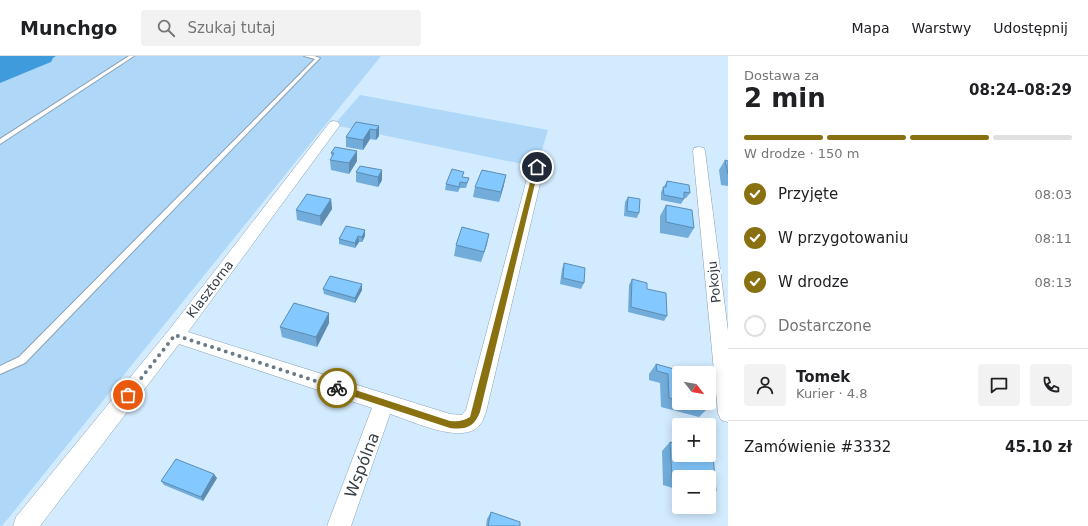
<!DOCTYPE html>
<html lang="pl">
<head>
<meta charset="utf-8">
<style>
  :root { --surface:#fff; --page:#f2f2f2; --text:#202124; --muted:#757577; --line:#e0e0e0; --accent:#897112 }
  body { margin:0; font-family:"DejaVu Sans",sans-serif; background:var(--page); color:var(--text); height:100vh; display:flex; flex-direction:column; font-size:15px; white-space:nowrap }
  * { box-sizing:border-box; margin:0 }
  p { font-size:13px; color:var(--muted) }
  .icon { flex:none; width:22px; height:22px; fill:none; stroke:currentColor; stroke-width:2; stroke-linecap:round; stroke-linejoin:round }
  .map { position:relative; flex:1; overflow:hidden }
  .sheet { display:flex; flex-direction:column; background:var(--surface); width:360px }
  .sheet>* { flex:none }
  .needle { width:26px; rotate:121deg }
  .tools { position:absolute; left:672px; top:310px; display:grid; gap:8px }
  .tools a { display:grid; place-items:center; width:44px; height:44px; border-radius:4px; background:var(--surface); box-shadow:0 2px 10px #0003; font-size:20px }
  .pin { position:absolute; display:grid; place-items:center; width:34px; height:34px; color:#fff; margin:-17px; border:2px solid #fff; border-radius:50%; box-shadow:0 1px 4px #0007 }
  .courier { position:absolute; display:grid; place-items:center; width:40px; height:40px; margin:-20px; border:3px solid #897112; border-radius:50%; background:#fff; color:#222; box-shadow:0 1px 5px #0007 }
  .overview em { font-style:normal; font-weight:600 }
  .overview div { display:flex; flex-direction:column-reverse }
  .overview { display:flex; align-items:center; justify-content:space-between; height:68px; padding:0 16px }
  h1 { font-size:26px; font-weight:600; line-height:30px }
  .bar { display:grid; grid-template-columns:repeat(4,1fr); gap:6px 4px; align-content:center; height:48px; padding:0 16px }
  .bar i { height:5px; border-radius:3px; background:var(--line) }
  .bar .active { background:var(--accent) }
  .bar p { grid-column:span 4 }
  .line { display:flex; align-items:center; gap:10px; padding:0 16px; border-top:1px solid var(--line) }
  .line div { flex:1 }
  .round { display:grid; place-items:center; flex:none; width:42px; height:42px; border-radius:4px; background:var(--page) }
  ol { padding:0 16px; list-style:none }
  li { display:flex; align-items:center; gap:12px; height:44px }
  li p { margin-inline-start:auto }
  li .icon { padding:4px; border-radius:50%; background:var(--accent); color:#fff; stroke-width:4 }
  li:last-child { color:var(--muted) }
  li i { width:22px; height:22px; border:2px solid var(--line); border-radius:50% }
  header { display:flex; align-items:center; gap:24px; box-sizing:border-box; height:56px; padding:0 20px; background:var(--surface); border-bottom:1px solid var(--line) }
  header strong { font-size:19px }
  nav { display:flex; gap:22px; margin-inline-start:auto; font-size:14px }
  .search { width:280px; height:36px; background:var(--page); display:flex; align-items:center; gap:10px; box-sizing:border-box; padding:0 14px; border-radius:4px; color:var(--muted); font-size:15px }
  main { display:flex; flex:1; min-height:0 }
  .map>svg:first-child { display:block }
</style>
</head>
<body>
<header>
<strong>Munchgo</strong>
<div class="search"><svg class="icon" aria-label="search" viewBox="0 0 24 24"><circle cx="10" cy="10" r="6"/><path d="M15 15l6 6"/></svg>Szukaj tutaj</div>
<nav><a>Mapa</a><a>Warstwy</a><a>Udostępnij</a></nav>
</header>
<main>
<div class="map">
<svg width="728" height="470" viewBox="0 0 728 470">
  <rect width="100%" height="100%" fill="#d3ebfe"/>
  <!-- green -->
  <g fill="#aed7f8">
    <polygon points="0,0 381,0 2,470 0,470"/>
    <polygon points="360,39 548,74 537,111 334,69"/>
  </g>
  <!-- water -->
  <polygon fill="#3f9bdc" points="0,0 56,0 53,2 51,6 46,8 0,27"/>
  <g fill="none" stroke-linecap="round" stroke-linejoin="round">
    <defs>
      <g id="lane">
        <polygon points="129,0 134,0 0,88 0,83"/>
        <polygon points="304,0 314,0 320,2 25,307 0,318 0,310 19,301 315,3"/>
      </g>
      <g id="street">
        <path d="M334,65L338,66L340,69L188,276L450,358L462,359L466,354L530,111L532,108H542L544,111L486,356C484,361 482,368 477,372C457,387 412,365 390,358L351,470H327L372,352L179,288L40,470H13L16,461L169,274L330,66Z"/>
        <polygon points="699,91 704,92 705,95 728,275 728,366 721,364 718,357 693,95 694,92"/>
      </g>
    </defs>
    <!-- lane casing -->
    <use href="#lane" stroke="#8ba1b4" stroke-width="2"/>
    <!-- street casing -->
    <use href="#street" stroke="#8ba1b4" stroke-width="1"/>
    <!-- lane -->
    <use href="#lane" fill="#fff" fill-rule="evenodd"/>
    <!-- street -->
    <use href="#street" fill="#fff" fill-rule="evenodd"/>
  </g>
  <!-- wall -->
  <g fill="#71acda">
    <polygon points="379,70 379,80 376,84 370,83 363,94 346,91 346,81"/>
    <polygon points="357,95 357,105 349,118 331,114 330,104 332,101 331,97"/>
    <polygon points="725,104 728,105 728,130 721,129 719,114"/>
    <polygon points="382,114 382,124 378,131 356,126 356,116"/>
    <polygon points="463,121 469,122 466,132 460,132 458,136 445,134 446,128"/>
    <polygon points="667,125 690,137 686,142 684,142 684,143 681,148 661,144 661,136"/>
    <polygon points="504,129 499,146 473,141 475,131"/>
    <polygon points="628,141 639,157 637,162 624,160 625,146"/>
    <polygon points="331,143 332,153 321,170 297,164 296,154"/>
    <polygon points="666,149 694,172 688,182 660,177 660,160"/>
    <polygon points="365,180 362,186 359,186 355,192 339,188 339,183"/>
    <polygon points="487,188 481,206 454,200 456,189"/>
    <polygon points="564,207 584,227 581,233 560,228 562,213"/>
    <polygon points="632,223 647,233 667,260 664,265 628,256 629,229"/>
    <polygon points="323,233 362,234 355,247 324,238"/>
    <polygon points="329,257 329,267 317,291 282,281 280,271"/>
    <polygon points="656,308 679,317 679,347 707,347 708,352 699,361 661,351 660,327 649,324 649,318"/>
    <polygon points="670,386 679,389 679,399 709,399 709,398 713,399 716,435 709,441 709,421 679,421 679,434 663,429 662,395"/>
    <polygon points="217,422 203,445 164,429 161,425"/>
    <polygon points="491,456 520,470 486,470 487,463"/>
  </g>
  <!-- shaded-wall -->
  <g fill="#5c8cb2">
    <polygon points="379,70 379,80 376,84 376,74"/>
    <polygon points="370,73 370,83 363,94 363,84"/>
    <polygon points="357,95 357,105 349,118 349,107"/>
    <polygon points="382,114 382,124 378,131 378,121"/>
    <polygon points="506,119 504,129 499,146 501,136"/>
    <polygon points="331,143 332,153 321,170 320,160"/>
    <polygon points="365,174 365,180 362,186 362,181"/>
    <polygon points="489,178 487,188 481,206 484,196"/>
    <polygon points="358,180 359,186 355,192 355,187"/>
    <polygon points="362,228 362,234 355,247 355,242"/>
    <polygon points="329,257 329,267 317,291 316,281"/>
    <polygon points="214,418 217,422 203,445 201,441"/>
  </g>
  <!-- building -->
  <g fill="#83c8fe" stroke="#5c8cb2">
    <polygon points="356,66 379,70 376,74 370,73 363,84 346,81"/>
    <polygon points="335,91 357,95 349,107 330,104 334,97 331,97"/>
    <polygon points="725,104 728,105 728,118"/>
    <polygon points="360,110 382,114 378,121 356,116"/>
    <polygon points="452,113 464,116 462,121 469,122 467,127 460,126 459,131 446,128"/>
    <polygon points="482,114 506,119 501,136 475,131"/>
    <polygon points="667,125 689,129 690,137 684,136 684,143 664,139 663,131 666,131"/>
    <polygon points="307,138 331,143 320,160 296,154"/>
    <polygon points="628,141 640,143 639,157 627,155"/>
    <polygon points="666,149 692,154 694,172 666,166"/>
    <polygon points="346,170 365,174 362,181 358,180 355,187 339,183"/>
    <polygon points="462,171 489,178 484,196 456,189"/>
    <polygon points="564,207 585,212 584,227 563,222"/>
    <polygon points="330,220 362,228 355,242 323,233"/>
    <polygon points="632,223 647,227 647,233 666,237 667,260 631,251"/>
    <polygon points="294,247 329,257 316,281 280,271"/>
    <polygon points="656,308 688,317 679,317 679,344 669,342 668,318 657,315"/>
    <polygon points="688,347 707,347 708,352"/>
    <polygon points="670,386 679,389 679,399 709,399 709,398 713,399 716,435 709,433 709,421 679,421 679,423 672,421"/>
    <polygon points="176,403 214,418 201,441 161,425"/>
    <polygon points="491,456 520,466 520,470 488,470"/>
  </g>
  <!-- route -->
  <path fill="#897112" d="M537,110L539,111L480,356C474,371 466,374 450,372L334,334V329L337,328L450,365C458,366 463,365 470,361L534,111Z"/>
  <g fill="none" stroke-linecap="round" stroke-linejoin="round">
    <!-- done -->
    <polyline stroke="#6c7a86" stroke-width="4" stroke-dasharray="0 7.2" points="128,339 175,279 337,332"/>
  </g>
  <g text-anchor="middle" dominant-baseline="central" stroke-width="3" stroke-linejoin="round" paint-order="stroke">
    <!-- street labels -->
    <g font-size="13" fill="#343d45" stroke="#fff">
      <text transform="translate(714 226) rotate(-96)">Pokoju</text>
      <text transform="translate(210 233) rotate(-53)">Klasztorna</text>
    </g>
    <!-- near-street labels -->
    <g font-size="16" fill="#343d45" stroke="#fff">
      <text transform="translate(362 409) rotate(-69)">Wspólna</text>
    </g>
  </g>
</svg>
<div class="tools">
<a><svg class="needle" viewBox="-14 -14 28 28"><path d="M0-13l5 13h-10z" fill="#e53935"/><path d="M0 13l5-13h-10z" fill="#757577"/></svg></a>
<a>+</a>
<a>−</a>
</div>
<div class="pin" style="left:128px;top:339px;background:#ea580c"><svg class="icon" aria-label="bag" viewBox="0 0 24 24"><path d="M5 8h14l-1 12H6zM9 8a3 3 0 0 1 6 0"/></svg></div>
<div class="pin" style="left:537px;top:111px;background:#1f2937"><svg class="icon" aria-label="home" viewBox="0 0 24 24"><path d="M3 11l9-7 9 7M6 9v11h12V9"/></svg></div>
<div class="courier" style="left:337px;top:332px"><svg class="icon" aria-label="bike" viewBox="0 0 24 24"><circle cx="6" cy="16" r="4"/><circle cx="18" cy="16" r="4"/><path d="M6 16l4-8h5l3 8M10 8l3 8H6M13 5h3"/></svg></div>
</div>
<section class="sheet">
<div class="overview"><div><h1>2 min</h1><p>Dostawa za</p></div><em>08:24–08:29</em></div>
<div class="bar"><i class="active"></i><i class="active"></i><i class="active"></i><i></i><p>W drodze · 150 m</p></div>
<ol>
<li><svg class="icon" aria-label="check" viewBox="0 0 24 24"><path d="M5 12l5 5 9-10"/></svg>Przyjęte<p>08:03</p></li>
<li><svg class="icon" aria-label="check" viewBox="0 0 24 24"><path d="M5 12l5 5 9-10"/></svg>W przygotowaniu<p>08:11</p></li>
<li><svg class="icon" aria-label="check" viewBox="0 0 24 24"><path d="M5 12l5 5 9-10"/></svg>W drodze<p>08:13</p></li>
<li><i></i>Dostarczone</li>
</ol>
<div class="line" style="height:72px"><a class="round"><svg class="icon" aria-label="person" viewBox="0 0 24 24"><circle cx="12" cy="8" r="4"/><path d="M4 21q1-7 8-7t8 7"/></svg></a><div><b>Tomek</b><p>Kurier · 4.8</p></div><a class="round"><svg class="icon" aria-label="chat" viewBox="0 0 24 24"><path d="M4 5h16v11H9l-5 4z"/></svg></a><a class="round"><svg class="icon" aria-label="phone" viewBox="0 0 24 24"><path d="M5 4h4l2 5-3 2q2 4 5 5l2-3 5 2v4C11 20 4 13 5 4z"/></svg></a></div>
<div class="line" style="height:52px"><div>Zamówienie #3332</div><b>45.10 zł</b></div>
</section>
</main>
</body>
</html>
